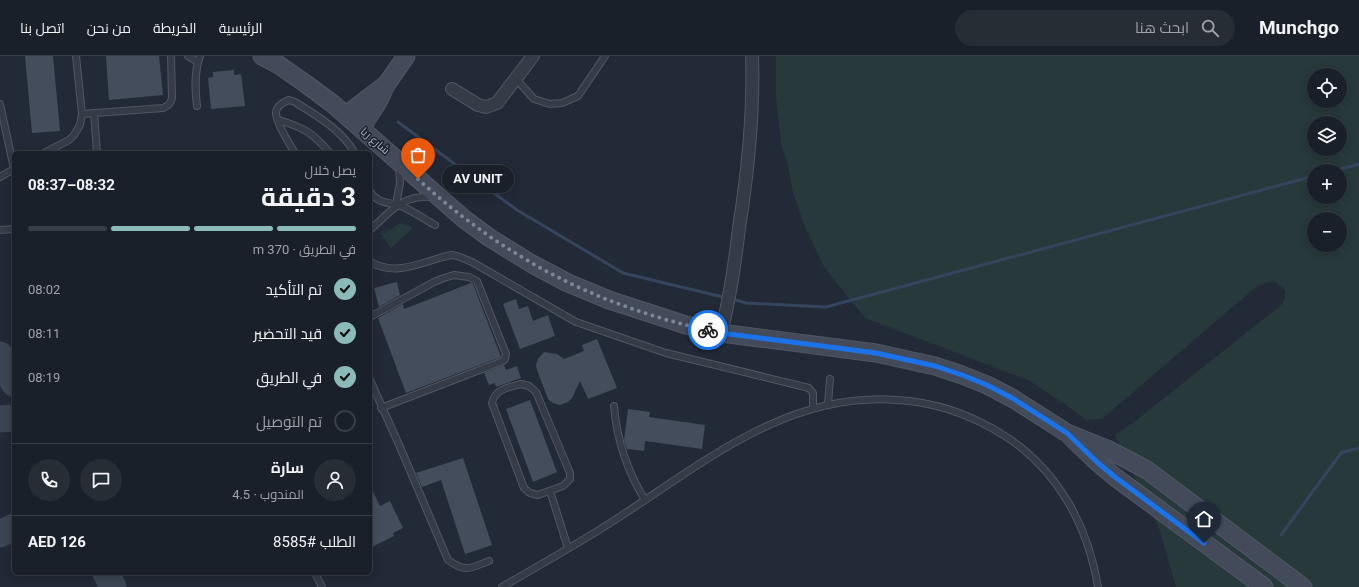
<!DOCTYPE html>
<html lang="ar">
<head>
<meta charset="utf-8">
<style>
  :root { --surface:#1a2029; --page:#272d35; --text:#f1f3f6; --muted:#9fa3a8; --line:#383e46; --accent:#8bbbb9 }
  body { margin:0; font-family:Roboto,Cairo,sans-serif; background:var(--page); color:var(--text); direction:rtl; height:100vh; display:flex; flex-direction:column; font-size:15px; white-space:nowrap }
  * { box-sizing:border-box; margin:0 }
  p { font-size:13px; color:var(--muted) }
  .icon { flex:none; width:22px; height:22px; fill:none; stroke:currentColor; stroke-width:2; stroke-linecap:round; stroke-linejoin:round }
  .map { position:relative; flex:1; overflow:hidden; direction:ltr }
  .drawer { position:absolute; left:12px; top:95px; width:360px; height:424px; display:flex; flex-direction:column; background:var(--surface); border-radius:6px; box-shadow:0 2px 10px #0003,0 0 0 1px var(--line); direction:rtl }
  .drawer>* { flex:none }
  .controls { position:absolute; left:1307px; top:12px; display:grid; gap:8px }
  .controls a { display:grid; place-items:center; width:40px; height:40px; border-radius:50%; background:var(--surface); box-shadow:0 2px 10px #0003,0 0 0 1px var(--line); font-size:20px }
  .pin { position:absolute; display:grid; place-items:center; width:34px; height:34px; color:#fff; margin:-41px -17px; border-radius:50% 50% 50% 0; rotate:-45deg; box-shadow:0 0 4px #0007 }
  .pin .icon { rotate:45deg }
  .courier { position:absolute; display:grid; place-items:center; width:40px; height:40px; margin:-20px; border:3px solid #1a73e8; border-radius:50%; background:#fff; color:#222; box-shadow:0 1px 5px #0007 }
  .bubble { position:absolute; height:28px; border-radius:14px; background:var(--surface); box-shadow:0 2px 10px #0003,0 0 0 1px var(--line); font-size:13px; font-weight:700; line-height:28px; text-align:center; direction:rtl }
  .overview em { font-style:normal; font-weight:700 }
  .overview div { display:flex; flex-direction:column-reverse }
  .overview { display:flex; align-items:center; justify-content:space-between; height:68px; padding:0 16px }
  h1 { font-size:26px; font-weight:700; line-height:30px }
  .bar { display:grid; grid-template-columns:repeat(4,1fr); gap:6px 4px; align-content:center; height:48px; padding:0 16px }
  .bar i { height:5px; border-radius:3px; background:var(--line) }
  .bar .on { background:var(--accent) }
  .bar p { grid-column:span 4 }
  .line { display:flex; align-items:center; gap:10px; padding:0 16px; border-top:1px solid var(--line) }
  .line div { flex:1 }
  .round { display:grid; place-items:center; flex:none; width:42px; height:42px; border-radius:21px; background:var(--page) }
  ol { padding:0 16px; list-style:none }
  li { display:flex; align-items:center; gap:12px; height:44px }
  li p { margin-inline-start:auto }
  li .icon { padding:4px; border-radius:50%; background:var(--accent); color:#111; stroke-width:4 }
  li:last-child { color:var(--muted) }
  li i { width:22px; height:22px; border:2px solid var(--line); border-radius:50% }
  header { display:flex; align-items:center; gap:24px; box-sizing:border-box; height:56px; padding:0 20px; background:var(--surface); border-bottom:1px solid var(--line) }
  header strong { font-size:19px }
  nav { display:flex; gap:22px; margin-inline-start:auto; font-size:14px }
  .search { width:280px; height:36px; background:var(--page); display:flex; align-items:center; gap:10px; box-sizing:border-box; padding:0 14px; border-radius:22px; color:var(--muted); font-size:15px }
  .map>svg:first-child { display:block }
</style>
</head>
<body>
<header>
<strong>Munchgo</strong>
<div class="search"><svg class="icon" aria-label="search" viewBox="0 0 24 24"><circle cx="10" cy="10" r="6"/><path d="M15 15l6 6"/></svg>ابحث هنا</div>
<nav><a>الرئيسية</a><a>الخريطة</a><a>من نحن</a><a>اتصل بنا</a></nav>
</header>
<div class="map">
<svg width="1359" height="531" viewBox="0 0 1359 531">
  <rect width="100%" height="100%" fill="#222a37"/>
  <!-- green -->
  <g fill="#27393b" fill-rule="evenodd">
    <path d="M776,0H1359V531H1176L1159,472L1115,379L1134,366L1280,250L1285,243V235C1275,222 1270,224 1256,231L1102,363L1086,364L1066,349L1028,324L865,262L824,211L807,176L793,137L788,109L781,88L776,40ZM1314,19H1340V45H1314ZM1314,67H1340V93H1314ZM1314,115H1340V141H1314ZM1314,163H1340V189H1314Z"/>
    <polygon points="400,167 408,169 413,172 391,192 380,177 385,177"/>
  </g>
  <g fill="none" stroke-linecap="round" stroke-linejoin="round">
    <!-- stream -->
    <g stroke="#36455e" stroke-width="3">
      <polyline points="398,66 517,154 623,217 727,242"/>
      <polyline points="1334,115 1359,108"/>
      <polyline points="732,243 746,247 826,251 1314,120"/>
      <polyline points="1281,479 1341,397 1359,392"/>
    </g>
    <!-- taxiway -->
    <g stroke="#3c4553" stroke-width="27">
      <polyline points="0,299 14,327"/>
      <polyline points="0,363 11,362 14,363"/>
      <polyline points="0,478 14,471"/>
      <polyline points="106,517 113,531"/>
    </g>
  </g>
  <!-- building -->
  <g fill="#434d5c">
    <polygon points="25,0 53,0 60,75 32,77"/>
    <polygon points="106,0 159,0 163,39 109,44"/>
    <polygon points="234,14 234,19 241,18 245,50 211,53 208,22 213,21 213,16"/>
    <polygon points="397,226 400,239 379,251 374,232"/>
    <polygon points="471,227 473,228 501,301 406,337 378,262 403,248 404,253"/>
    <polygon points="516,243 519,253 528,250 533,265 548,259 555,280 520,293 503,248"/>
    <polygon points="597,283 617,332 588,343 580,325 572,342 568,346 560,349 553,347 548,343 537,314 536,309 538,303 544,296 557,298 564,303 584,295 582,289"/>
    <polygon points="504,309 506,314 517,310 521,322 496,331 495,327 489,329 484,317"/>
    <polygon points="530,344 557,416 533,426 506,353"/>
    <polygon points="628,353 650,356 649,361 705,369 702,393 645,385 644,395 627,393 624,384"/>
    <polygon points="463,402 492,489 465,498 441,424 422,431 416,417"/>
    <polygon points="370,430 380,450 390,445 403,472 393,477 394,480 370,492"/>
  </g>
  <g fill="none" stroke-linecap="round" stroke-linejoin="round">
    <defs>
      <g id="lane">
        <polyline points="188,0 198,6"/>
        <polyline points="515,22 534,43 550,48 562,47 578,40 605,0"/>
        <polyline points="0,48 14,113"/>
        <path d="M197,50C195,33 194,16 200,0"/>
        <polyline points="94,57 97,97"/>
        <path d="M82,58L163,52C168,50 171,47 172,42L171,0"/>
        <path d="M279,64C304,72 312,76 330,97"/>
        <polyline points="44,97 69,84 74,79 80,69 82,58 76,0"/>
        <path d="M295,97C290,89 276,66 276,57C276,50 284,46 289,44L295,46C319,61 340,73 355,97"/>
        <polyline points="0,121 14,113"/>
        <path d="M370,136C380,149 388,145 401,150C413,155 424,163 435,169"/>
        <polyline points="396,149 400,127 399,111"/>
        <polyline points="0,174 14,173"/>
        <path d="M370,174C391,155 401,139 433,141"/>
        <path d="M370,206C393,218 410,211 433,204C439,202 445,200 451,199C458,199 466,204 472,206L576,266L666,297L809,332L813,337V352"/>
        <polyline points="370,261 434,226 444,222 454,219 469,221 477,225 506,298 505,303 503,305 381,352"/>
        <path d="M370,324L400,391L448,504C466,517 470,512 489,505"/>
        <path d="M521,328L529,330L536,336L570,417V423L563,430L538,439L530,437L524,432L492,347C495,333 509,331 521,328Z"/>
        <polyline points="828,348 830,323"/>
        <path d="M614,350C617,385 627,415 645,444"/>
        <polyline points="550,435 568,492"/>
        <polyline points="315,517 322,531"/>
        <path d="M502,531C543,507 585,484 624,458C708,403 790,336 897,344C936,346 972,359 1005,380C1058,414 1088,470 1098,531"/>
      </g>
      <g id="street">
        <polyline points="452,33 478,49 486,51 497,47 533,0"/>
        <path d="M721,277C730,242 735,207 739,172C748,115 754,58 752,0"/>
      </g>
      <g id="secondary">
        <polyline points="262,0 279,9 306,28 333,48 464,163 490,182 532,208 568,227 609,244 686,269 721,277 876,297 935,310 962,319 987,329 1012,342 1067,377 1107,393 1147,414 1303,531"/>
        <polyline points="346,59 384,30"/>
        <polyline points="361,72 378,46 386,29 406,0"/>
        <polyline points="1071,381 1098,407 1115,421 1264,531"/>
      </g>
    </defs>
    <!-- lane casing -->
    <use href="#lane" stroke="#505763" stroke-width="8"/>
    <!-- street casing -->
    <use href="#street" stroke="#505763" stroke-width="14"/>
    <!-- secondary casing -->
    <use href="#secondary" stroke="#505763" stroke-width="19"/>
    <!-- lane -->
    <use href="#lane" stroke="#353c48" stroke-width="6"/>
    <!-- street -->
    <use href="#street" stroke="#353c48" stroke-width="12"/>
    <!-- secondary -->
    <use href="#secondary" stroke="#434b5b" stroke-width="17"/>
  </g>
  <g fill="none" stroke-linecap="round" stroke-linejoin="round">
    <!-- done -->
    <path stroke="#7e8693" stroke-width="4" stroke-dasharray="0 7.2" d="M418,123C502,200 596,250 708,274"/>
    <!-- route -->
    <polyline stroke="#1a73e8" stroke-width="5" points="708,274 721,277 876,297 935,310 962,319 987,329 1012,342 1067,377 1098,407 1115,421 1204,487"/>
  </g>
  <g text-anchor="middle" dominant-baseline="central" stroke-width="3" stroke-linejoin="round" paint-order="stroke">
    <!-- street labels -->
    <g font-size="11" fill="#b0b7c4" stroke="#1b212d">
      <text transform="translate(375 85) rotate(41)">شارع ريا</text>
    </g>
  </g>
</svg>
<div class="controls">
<a><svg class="icon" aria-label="locate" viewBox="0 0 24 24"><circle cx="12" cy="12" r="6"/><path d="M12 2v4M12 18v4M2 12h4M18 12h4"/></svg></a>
<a><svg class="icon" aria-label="layers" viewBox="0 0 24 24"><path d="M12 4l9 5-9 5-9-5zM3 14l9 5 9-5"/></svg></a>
<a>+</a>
<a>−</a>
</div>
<div class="pin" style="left:418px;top:123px;background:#ea580c"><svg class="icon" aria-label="bag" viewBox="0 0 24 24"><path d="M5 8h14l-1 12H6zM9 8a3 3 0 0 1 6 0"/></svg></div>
<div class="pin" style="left:1204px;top:487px;background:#1f2937"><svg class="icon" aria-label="home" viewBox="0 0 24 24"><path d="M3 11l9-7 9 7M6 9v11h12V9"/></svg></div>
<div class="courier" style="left:708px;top:274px"><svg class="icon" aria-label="bike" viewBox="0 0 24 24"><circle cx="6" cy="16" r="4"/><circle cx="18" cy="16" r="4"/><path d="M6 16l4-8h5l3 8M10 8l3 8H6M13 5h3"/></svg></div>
<div class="bubble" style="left:442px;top:109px;width:72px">AV UNIT</div>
<section class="drawer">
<div class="overview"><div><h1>3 دقيقة</h1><p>يصل خلال</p></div><em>08:32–08:37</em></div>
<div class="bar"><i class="on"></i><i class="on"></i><i class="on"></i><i></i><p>في الطريق · 370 m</p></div>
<ol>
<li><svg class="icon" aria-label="check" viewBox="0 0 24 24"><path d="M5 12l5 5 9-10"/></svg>تم التأكيد<p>08:02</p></li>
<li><svg class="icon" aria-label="check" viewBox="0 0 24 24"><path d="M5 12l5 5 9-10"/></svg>قيد التحضير<p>08:11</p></li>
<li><svg class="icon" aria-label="check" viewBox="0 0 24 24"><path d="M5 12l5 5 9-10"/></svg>في الطريق<p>08:19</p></li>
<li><i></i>تم التوصيل</li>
</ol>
<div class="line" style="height:72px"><a class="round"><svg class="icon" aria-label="person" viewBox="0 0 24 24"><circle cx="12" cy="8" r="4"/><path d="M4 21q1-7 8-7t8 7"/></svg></a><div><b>سارة</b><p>المندوب · 4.5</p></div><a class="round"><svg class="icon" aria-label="chat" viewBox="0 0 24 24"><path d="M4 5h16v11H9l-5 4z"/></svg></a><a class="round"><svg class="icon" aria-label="phone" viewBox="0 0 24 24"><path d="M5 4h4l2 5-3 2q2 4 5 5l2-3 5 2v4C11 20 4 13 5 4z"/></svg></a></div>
<div class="line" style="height:52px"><div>الطلب #8585</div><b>AED 126</b></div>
</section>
</div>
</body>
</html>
